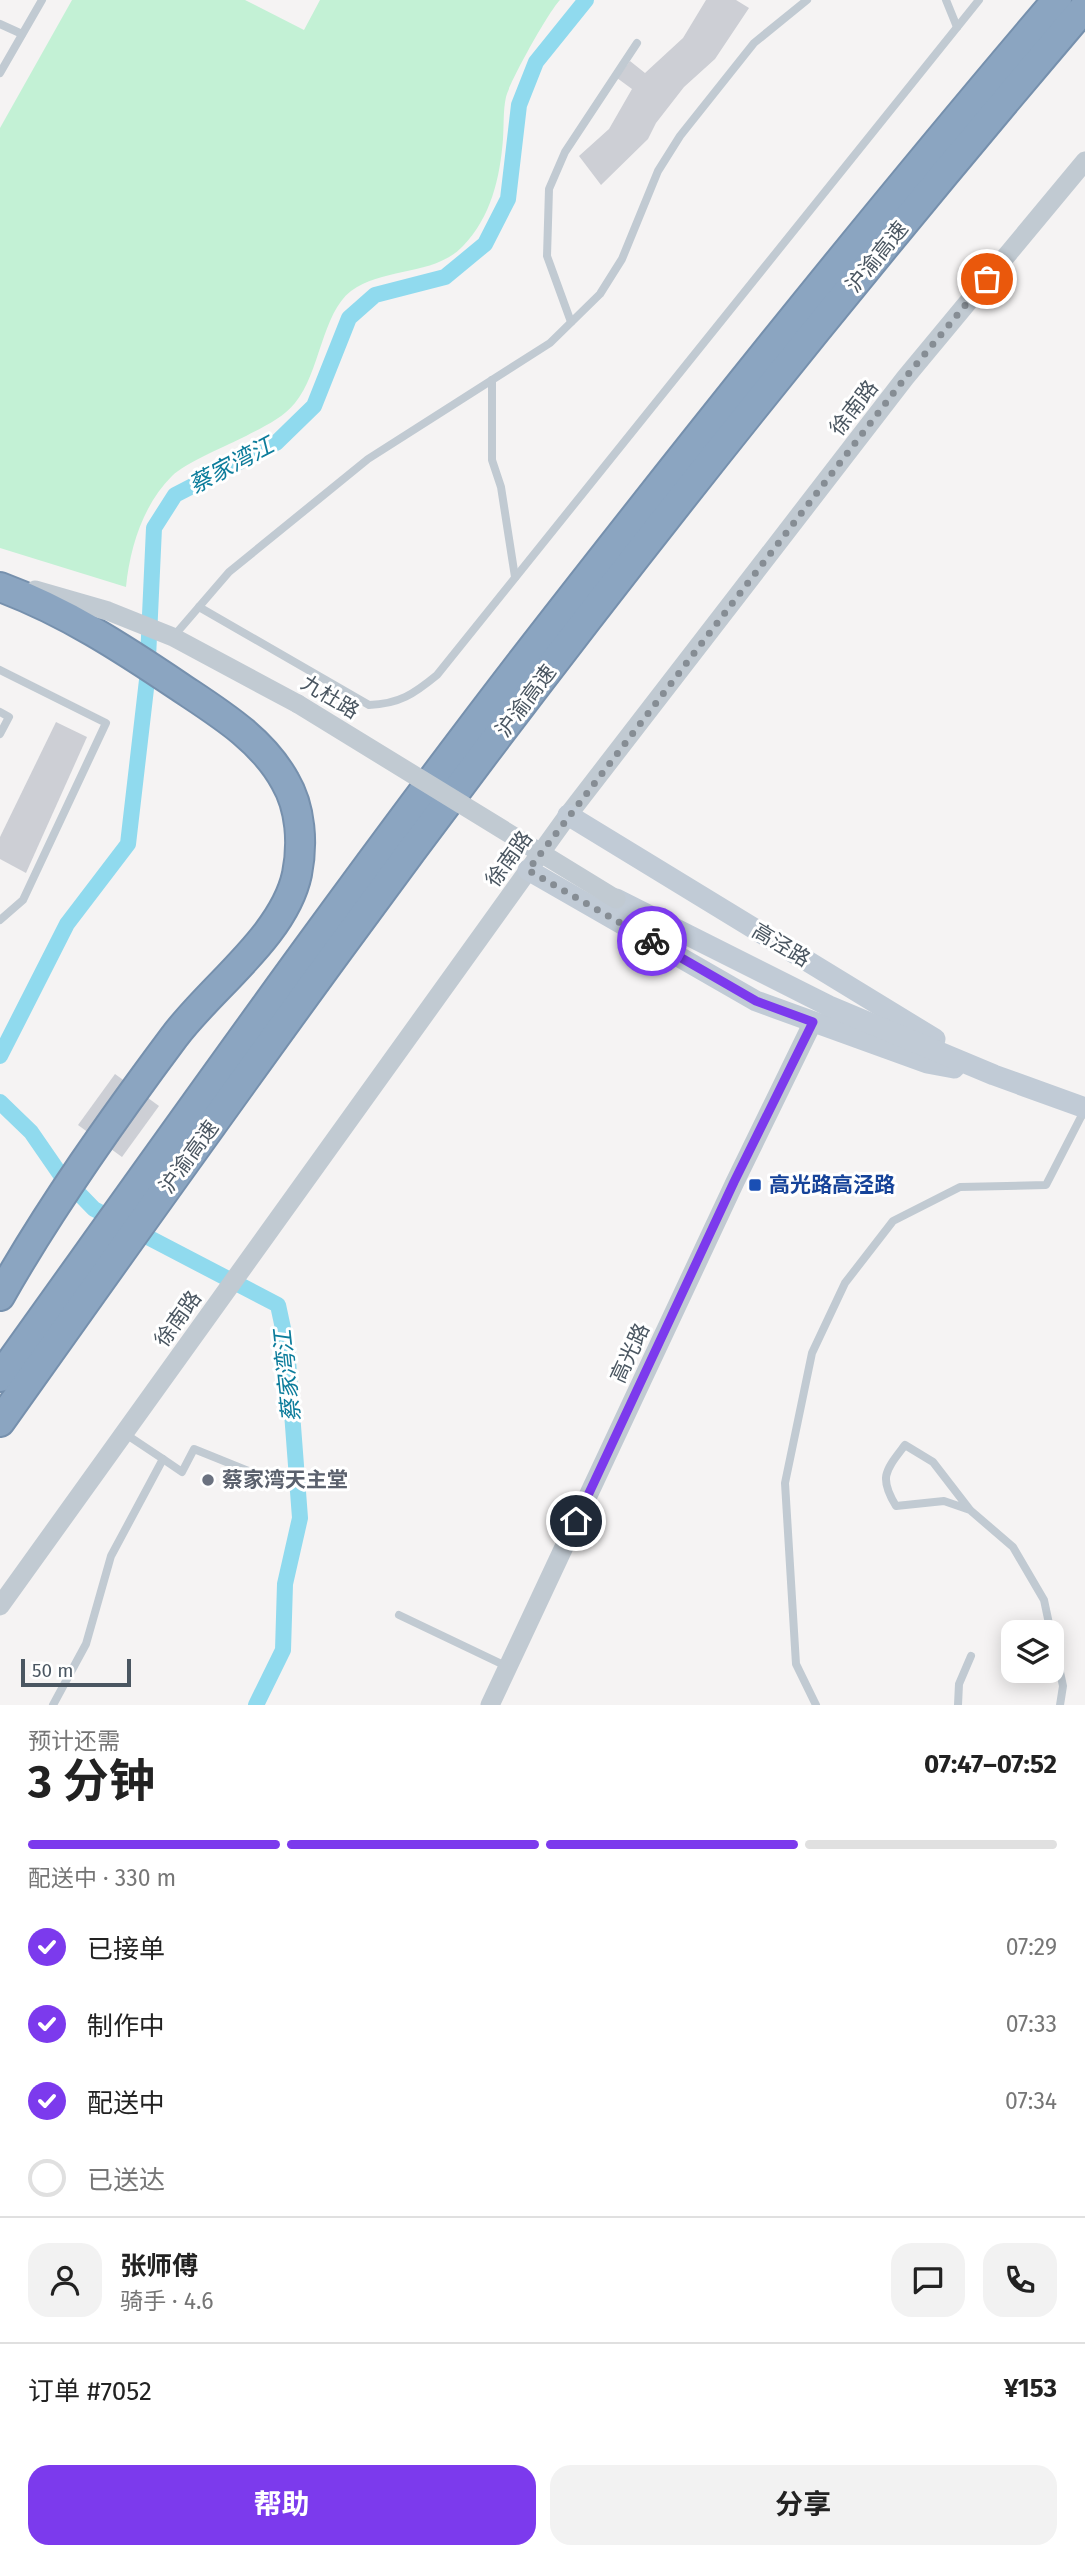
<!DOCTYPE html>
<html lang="zh">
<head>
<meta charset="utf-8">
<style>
  :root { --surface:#fff; --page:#f2f2f2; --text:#222; --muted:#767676; --line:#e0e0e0; --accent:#7c3aed }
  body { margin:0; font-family:"Fira Sans","Noto Sans SC",sans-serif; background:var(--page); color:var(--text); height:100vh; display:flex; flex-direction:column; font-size:26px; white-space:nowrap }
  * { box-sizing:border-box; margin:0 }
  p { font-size:23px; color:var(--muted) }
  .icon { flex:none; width:38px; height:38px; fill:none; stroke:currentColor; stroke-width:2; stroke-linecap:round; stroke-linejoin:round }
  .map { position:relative; height:1705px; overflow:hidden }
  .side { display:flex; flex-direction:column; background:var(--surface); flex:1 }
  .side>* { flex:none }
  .buttons { position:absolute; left:1001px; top:1620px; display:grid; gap:14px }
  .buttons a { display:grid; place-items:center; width:63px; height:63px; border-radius:14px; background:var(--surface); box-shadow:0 4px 18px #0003; font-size:35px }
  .scale { position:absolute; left:21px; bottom:18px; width:110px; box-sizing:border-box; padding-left:7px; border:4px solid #4a5661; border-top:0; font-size:19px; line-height:24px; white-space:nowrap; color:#4a5661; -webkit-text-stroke:5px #fff; paint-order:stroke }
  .pin { position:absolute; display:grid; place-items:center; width:60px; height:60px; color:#fff; margin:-30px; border:4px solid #fff; border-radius:50%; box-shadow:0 2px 7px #0007 }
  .courier { position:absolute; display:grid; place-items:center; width:70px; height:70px; margin:-35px; border:5px solid #7c3aed; border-radius:50%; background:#fff; color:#222; box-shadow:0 2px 9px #0007 }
  .head em { font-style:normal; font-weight:700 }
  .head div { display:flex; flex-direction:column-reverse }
  .head { display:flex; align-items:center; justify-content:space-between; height:119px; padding:0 28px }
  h1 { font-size:46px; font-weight:700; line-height:52px }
  .bar { display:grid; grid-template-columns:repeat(4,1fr); gap:10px 7px; align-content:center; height:84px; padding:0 28px }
  .bar i { height:9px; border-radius:5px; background:var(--line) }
  .bar .on { background:var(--accent) }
  .bar p { grid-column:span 4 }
  .line { display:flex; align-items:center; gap:18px; padding:0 28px; border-top:2px solid var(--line) }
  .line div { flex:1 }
  .round { display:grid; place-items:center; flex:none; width:74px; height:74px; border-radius:21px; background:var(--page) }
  ol { padding:0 28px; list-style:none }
  li { display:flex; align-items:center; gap:21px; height:77px }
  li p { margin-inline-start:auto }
  li .icon { padding:7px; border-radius:50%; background:var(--accent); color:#fff; stroke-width:4 }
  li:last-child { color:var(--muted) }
  li i { width:38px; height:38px; border:4px solid var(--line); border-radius:50% }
  .action { display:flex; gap:14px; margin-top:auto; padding:14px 28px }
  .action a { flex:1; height:80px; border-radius:21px; background:var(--accent); color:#fff; font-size:28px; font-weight:700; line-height:80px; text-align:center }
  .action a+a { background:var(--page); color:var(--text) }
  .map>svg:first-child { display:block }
</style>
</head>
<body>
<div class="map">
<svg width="1085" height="1705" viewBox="0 0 1085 1705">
  <rect width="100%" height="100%" fill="#f5f3f3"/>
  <!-- green -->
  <path fill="#c3f1d5" d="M72,0H245L304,30L320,0H560C549,11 510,81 506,97C503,110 504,126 503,139C500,178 491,217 463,246C435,276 384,267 351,291C322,313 320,373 295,403C283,418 263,427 246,436C228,445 185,463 172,476C143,505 130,547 126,587L0,548V128Z"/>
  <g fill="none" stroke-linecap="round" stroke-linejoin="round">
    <!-- canal -->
    <g stroke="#90daee" stroke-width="16">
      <polyline points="0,1056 67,924 128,844 147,680 154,528 175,495 276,443 314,406 349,318 375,295 445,277 485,244 508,199 519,105 536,62 586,0"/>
      <polyline points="0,1102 31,1132 60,1174 94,1209 278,1305 287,1347 300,1518 285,1584 283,1650 256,1705"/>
    </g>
  </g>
  <!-- building -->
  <g fill="#cdcfd5">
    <polygon points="706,0 736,0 749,8 715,59 684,87 656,123 648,139 601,185 579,156 609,129 632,89 617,78 630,61 645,73 683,38"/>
    <polygon points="56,722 87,737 26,873 0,859 0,837"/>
    <polygon points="115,1074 159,1106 122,1157 78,1125"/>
  </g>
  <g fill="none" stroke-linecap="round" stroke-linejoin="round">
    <defs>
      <g id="motorway">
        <path d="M0,587C65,611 122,648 180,687C219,713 262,739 285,781C301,808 303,844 297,874C284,936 211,987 174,1037C112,1120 51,1206 0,1296"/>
        <path d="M0,1377C174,1134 347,888 530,651C701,431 876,212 1057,0"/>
        <path d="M0,1422C113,1263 225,1105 340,948C576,625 826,311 1085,7"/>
      </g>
    </defs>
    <!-- motorway casing -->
    <use href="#motorway" stroke="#7690ad" stroke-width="32"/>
    <!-- service -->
    <g stroke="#c1cad2" stroke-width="8">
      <polyline points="946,0 957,27"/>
      <polyline points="0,24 22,34"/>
      <polyline points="0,73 42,0"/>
      <polyline points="571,322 547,256 549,189 565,152 637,43"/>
      <polyline points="492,380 492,460 501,487 515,577"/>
      <path d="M199,607L369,705C399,704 414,694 437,675L979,0"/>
      <polyline points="173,637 229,572 368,459 550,343 600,294 622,259 658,171 680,136 754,43 807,0"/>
      <polyline points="0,670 106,723 23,900 0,920"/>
      <polyline points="0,712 9,717 0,734"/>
      <polyline points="163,1459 182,1472 194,1449 271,1480"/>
      <path d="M970,1510L944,1501L896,1506C878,1477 886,1470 905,1445L933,1462L970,1510L1013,1547L1044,1600L1051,1633"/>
      <polyline points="399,1615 508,1667"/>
      <polyline points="1052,1634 1063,1686 1060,1705"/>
      <polyline points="53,1705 86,1644 111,1556 163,1459 124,1433"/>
      <polyline points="816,1705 796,1664 785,1483 812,1353 845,1283 893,1221 960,1187 1046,1185 1084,1111"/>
      <polyline points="958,1705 959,1684 971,1656"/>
    </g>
    <!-- tertiary -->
    <g stroke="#c1cad2" stroke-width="19">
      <polyline points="35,590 108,611 173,637 298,704"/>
      <polyline points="0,1606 568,815 905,378 1085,161"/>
      <polyline points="490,1705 735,1182 813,1022"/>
    </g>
    <!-- secondary -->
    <g stroke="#c1cbd6" stroke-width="21">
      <polyline points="568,815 935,1039"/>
      <polyline points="528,870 756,1001 927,1063 954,1068"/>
      <polyline points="616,899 829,1006 994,1075 1085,1108"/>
    </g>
    <!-- motorway -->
    <use href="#motorway" stroke="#8ba5c1" stroke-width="28"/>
    <!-- tertiary-bridge -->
    <polyline stroke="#c1cad2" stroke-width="19" points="298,704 616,899"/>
  </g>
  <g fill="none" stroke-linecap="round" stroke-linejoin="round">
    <!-- done -->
    <polyline stroke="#868d94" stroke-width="7" stroke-dasharray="0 12.6" points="652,941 528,870 905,378 987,279"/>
    <!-- route -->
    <polyline stroke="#7c3aed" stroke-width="9" points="576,1521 734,1182 813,1022 756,1001 652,941"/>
  </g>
  <!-- markers -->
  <rect fill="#1a4fb4" stroke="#fff" stroke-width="2.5" x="748" y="1178" width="14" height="14" rx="3.5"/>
  <circle fill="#6b7280" stroke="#fff" stroke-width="2.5" cx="208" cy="1480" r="7"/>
  <g text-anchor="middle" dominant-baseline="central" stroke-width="6" stroke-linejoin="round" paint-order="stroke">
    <!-- street labels -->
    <g font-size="21" fill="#4a5661" stroke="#fff">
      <text transform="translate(877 257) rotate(-51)">沪渝高速</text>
      <text transform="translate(854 408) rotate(-52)">徐南路</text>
      <text transform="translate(330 697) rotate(31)">九杜路</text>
      <text transform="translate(526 701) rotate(-53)">沪渝高速</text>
      <text transform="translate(509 859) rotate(-54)">徐南路</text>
      <text transform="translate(781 945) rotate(31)">高泾路</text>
      <text transform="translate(189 1157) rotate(-54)">沪渝高速</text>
      <text transform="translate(178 1319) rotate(-54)">徐南路</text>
      <text transform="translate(630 1353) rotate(-65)">高光路</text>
    </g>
    <!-- transit labels -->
    <g font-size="21" font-weight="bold" fill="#164399" stroke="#fff" text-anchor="start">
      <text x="769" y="1185">高光路高泾路</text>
    </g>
    <!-- worship labels -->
    <g font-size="21" font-weight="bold" fill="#5b616d" stroke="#fff" text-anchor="start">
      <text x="222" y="1480">蔡家湾天主堂</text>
    </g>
    <!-- water labels -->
    <g font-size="23" font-style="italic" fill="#0c7c9b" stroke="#fff">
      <text transform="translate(231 465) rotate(-28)">蔡家湾江</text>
      <text transform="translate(287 1376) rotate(-96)">蔡家湾江</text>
    </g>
  </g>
</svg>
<div class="buttons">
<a><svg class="icon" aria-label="layers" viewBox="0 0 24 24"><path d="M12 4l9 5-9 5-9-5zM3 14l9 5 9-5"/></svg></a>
</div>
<div class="scale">50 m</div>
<div class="pin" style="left:987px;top:279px;background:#ea580c"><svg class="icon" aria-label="bag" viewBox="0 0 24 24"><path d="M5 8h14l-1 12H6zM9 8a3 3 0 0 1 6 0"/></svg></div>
<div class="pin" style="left:576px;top:1521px;background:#1f2937"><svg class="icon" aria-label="home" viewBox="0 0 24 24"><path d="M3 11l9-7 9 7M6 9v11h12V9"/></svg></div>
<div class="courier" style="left:652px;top:941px"><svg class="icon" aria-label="bike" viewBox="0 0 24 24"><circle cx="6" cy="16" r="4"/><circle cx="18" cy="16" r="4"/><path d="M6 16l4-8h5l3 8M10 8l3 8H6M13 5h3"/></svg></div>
</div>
<section class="side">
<div class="head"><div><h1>3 分钟</h1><p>预计还需</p></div><em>07:47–07:52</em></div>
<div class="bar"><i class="on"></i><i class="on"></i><i class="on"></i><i></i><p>配送中 · 330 m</p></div>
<ol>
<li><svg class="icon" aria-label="check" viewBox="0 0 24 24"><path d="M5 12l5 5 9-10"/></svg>已接单<p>07:29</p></li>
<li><svg class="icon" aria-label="check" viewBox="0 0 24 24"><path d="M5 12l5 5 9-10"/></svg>制作中<p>07:33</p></li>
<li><svg class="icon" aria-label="check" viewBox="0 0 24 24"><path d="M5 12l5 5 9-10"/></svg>配送中<p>07:34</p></li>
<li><i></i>已送达</li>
</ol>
<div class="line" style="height:126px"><a class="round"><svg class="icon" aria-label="person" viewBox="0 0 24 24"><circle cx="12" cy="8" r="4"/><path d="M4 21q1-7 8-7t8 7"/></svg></a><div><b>张师傅</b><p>骑手 · 4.6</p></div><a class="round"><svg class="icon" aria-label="chat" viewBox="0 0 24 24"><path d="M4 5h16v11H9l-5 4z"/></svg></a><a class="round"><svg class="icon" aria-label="phone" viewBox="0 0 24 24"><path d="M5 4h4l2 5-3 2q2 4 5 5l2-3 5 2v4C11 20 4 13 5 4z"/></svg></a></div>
<div class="line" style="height:91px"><div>订单 #7052</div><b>¥153</b></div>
<div class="action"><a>帮助</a><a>分享</a></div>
</section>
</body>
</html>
